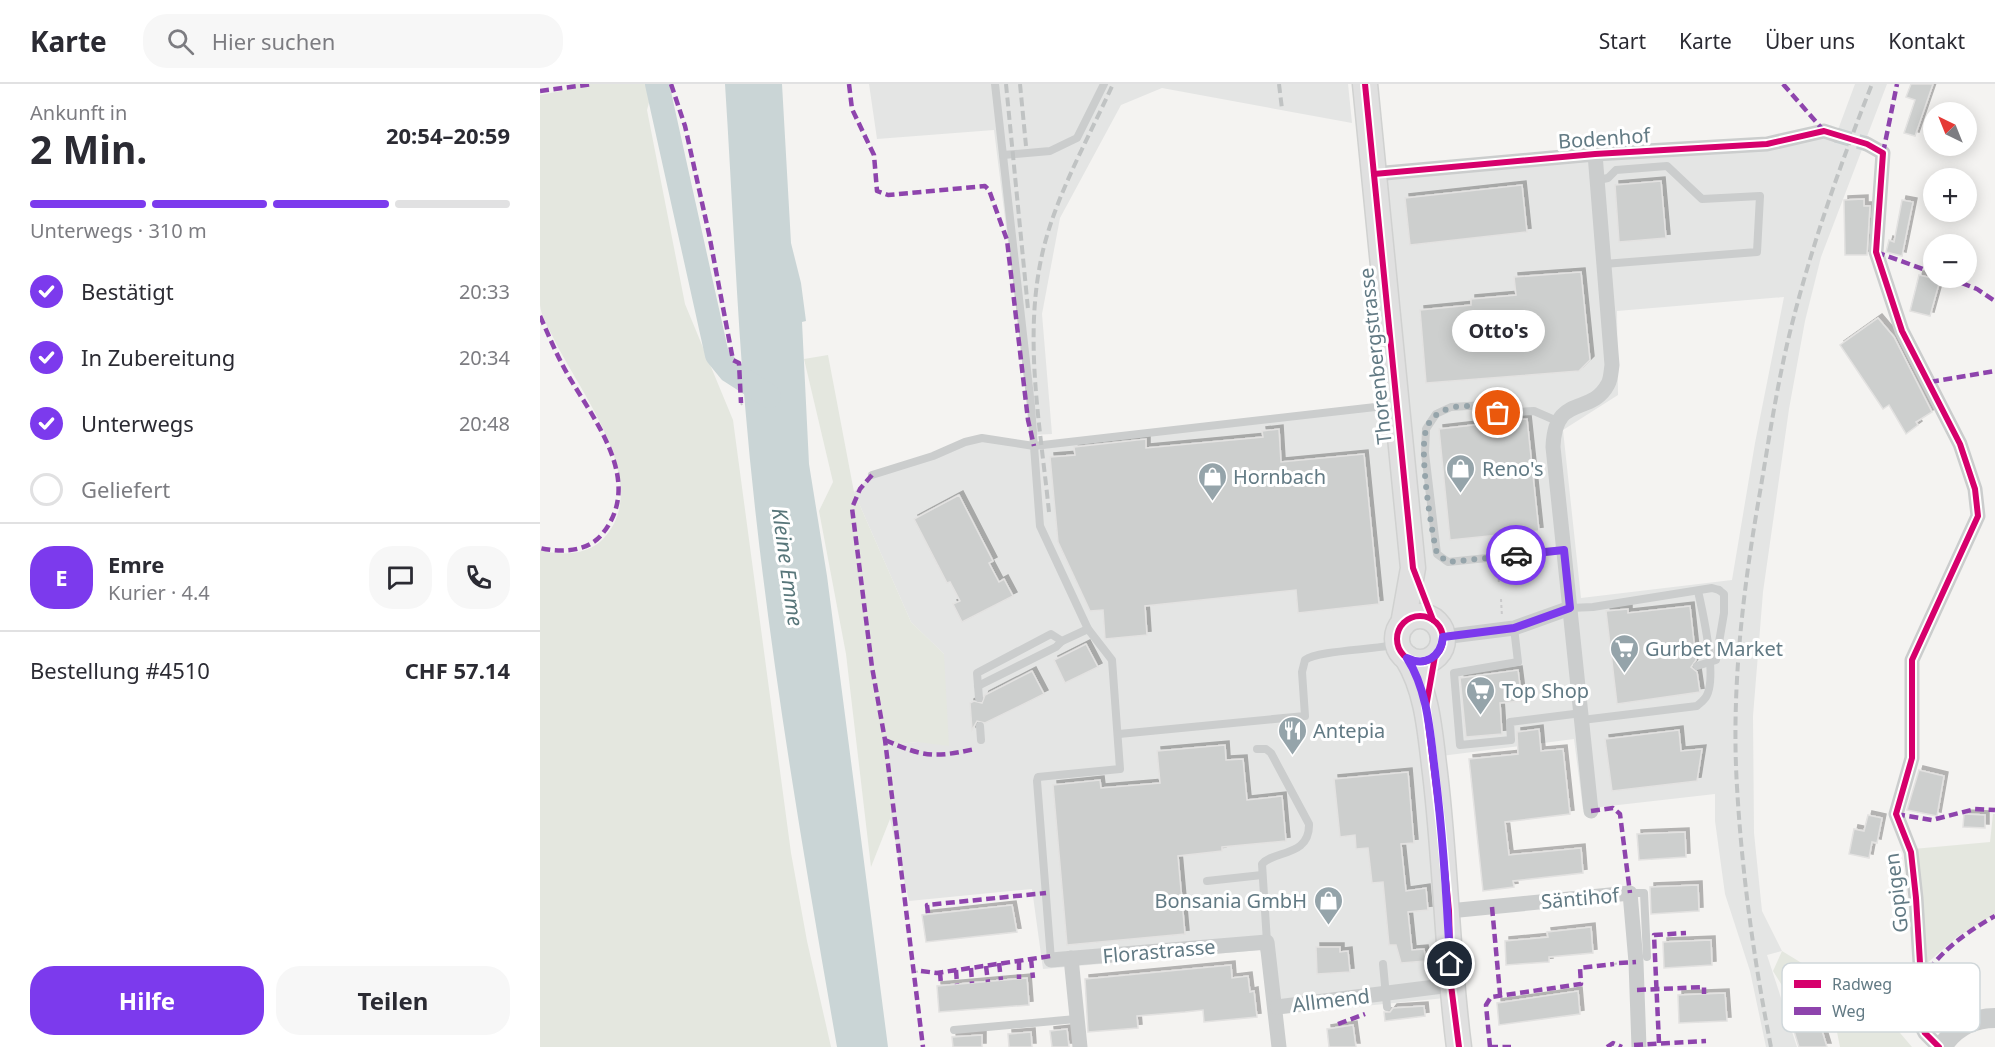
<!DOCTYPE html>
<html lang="de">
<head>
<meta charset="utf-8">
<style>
  :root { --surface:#fff; --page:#f7f7f7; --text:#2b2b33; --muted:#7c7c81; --line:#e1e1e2; --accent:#7c3aed }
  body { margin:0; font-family:"Noto Sans",sans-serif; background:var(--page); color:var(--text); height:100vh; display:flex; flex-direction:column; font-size:22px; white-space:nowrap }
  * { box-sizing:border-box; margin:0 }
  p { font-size:20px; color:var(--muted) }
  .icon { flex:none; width:33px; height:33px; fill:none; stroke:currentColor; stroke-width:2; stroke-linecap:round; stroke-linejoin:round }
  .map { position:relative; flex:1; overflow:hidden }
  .details { display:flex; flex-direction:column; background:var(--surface); width:540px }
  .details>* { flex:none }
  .needle { width:39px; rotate:317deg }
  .tools { position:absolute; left:1383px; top:18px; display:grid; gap:12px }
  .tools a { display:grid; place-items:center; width:54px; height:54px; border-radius:50%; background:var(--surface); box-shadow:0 3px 15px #0003; font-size:30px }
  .pin { position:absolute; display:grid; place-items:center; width:51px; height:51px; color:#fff; margin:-26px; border:3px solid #fff; border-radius:50%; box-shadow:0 2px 6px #0007 }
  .courier { position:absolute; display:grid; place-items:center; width:60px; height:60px; margin:-30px; border:4px solid #7c3aed; border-radius:50%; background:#fff; color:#222; box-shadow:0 2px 8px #0007 }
  .bubble { position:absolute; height:42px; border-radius:21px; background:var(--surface); box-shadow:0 3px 15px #0003; font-size:20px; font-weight:700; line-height:42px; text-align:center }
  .head em { font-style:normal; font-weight:700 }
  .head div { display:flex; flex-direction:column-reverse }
  .head { display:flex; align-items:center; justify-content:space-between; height:102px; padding:0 30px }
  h1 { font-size:39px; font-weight:700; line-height:45px }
  .bar { display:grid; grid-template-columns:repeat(4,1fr); gap:9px 6px; align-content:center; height:72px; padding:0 30px }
  .bar i { height:8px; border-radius:4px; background:var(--line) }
  .bar .current { background:var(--accent) }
  .bar p { grid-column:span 4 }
  .line { display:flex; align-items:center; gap:15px; padding:0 30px; border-top:2px solid var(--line) }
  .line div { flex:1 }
  .round { display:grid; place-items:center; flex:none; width:63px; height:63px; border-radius:24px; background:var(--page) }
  ol { padding:0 30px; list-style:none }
  li { display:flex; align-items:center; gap:18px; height:66px }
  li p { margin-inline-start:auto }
  li .icon { padding:6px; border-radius:50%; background:var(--accent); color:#fff; stroke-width:4 }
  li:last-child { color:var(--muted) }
  li i { width:33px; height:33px; border:3px solid var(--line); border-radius:50% }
  .action { display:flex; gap:12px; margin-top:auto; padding:12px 30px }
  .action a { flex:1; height:69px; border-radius:24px; background:var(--accent); color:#fff; font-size:24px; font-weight:700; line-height:69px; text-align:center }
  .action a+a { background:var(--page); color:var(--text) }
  header { display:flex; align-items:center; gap:36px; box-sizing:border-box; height:84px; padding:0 30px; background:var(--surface); border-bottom:2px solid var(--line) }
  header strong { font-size:28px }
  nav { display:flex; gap:33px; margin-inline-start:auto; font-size:21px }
  .search { width:420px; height:54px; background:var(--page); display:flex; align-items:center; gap:15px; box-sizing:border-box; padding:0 21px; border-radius:24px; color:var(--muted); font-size:22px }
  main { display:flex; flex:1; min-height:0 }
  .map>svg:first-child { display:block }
</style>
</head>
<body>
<header>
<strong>Karte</strong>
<div class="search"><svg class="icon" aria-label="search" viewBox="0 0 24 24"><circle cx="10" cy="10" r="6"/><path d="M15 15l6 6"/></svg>Hier suchen</div>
<nav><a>Start</a><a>Karte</a><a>Über uns</a><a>Kontakt</a></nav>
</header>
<main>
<section class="details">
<div class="head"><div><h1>2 Min.</h1><p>Ankunft in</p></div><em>20:54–20:59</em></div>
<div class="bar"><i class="current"></i><i class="current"></i><i class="current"></i><i></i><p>Unterwegs · 310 m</p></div>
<ol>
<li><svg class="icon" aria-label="check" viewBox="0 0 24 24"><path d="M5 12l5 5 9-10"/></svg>Bestätigt<p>20:33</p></li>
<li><svg class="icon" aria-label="check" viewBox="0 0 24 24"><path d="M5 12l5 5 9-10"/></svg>In Zubereitung<p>20:34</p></li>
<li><svg class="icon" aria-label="check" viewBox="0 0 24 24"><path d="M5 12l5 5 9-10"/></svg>Unterwegs<p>20:48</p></li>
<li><i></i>Geliefert</li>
</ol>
<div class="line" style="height:108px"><b class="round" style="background:var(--accent);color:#fff">E</b><div><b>Emre</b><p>Kurier · 4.4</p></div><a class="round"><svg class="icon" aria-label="chat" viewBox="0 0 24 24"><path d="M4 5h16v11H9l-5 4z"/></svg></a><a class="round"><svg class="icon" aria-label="phone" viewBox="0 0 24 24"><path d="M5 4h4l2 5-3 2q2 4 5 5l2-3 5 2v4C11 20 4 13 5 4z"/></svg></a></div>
<div class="line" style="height:78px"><div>Bestellung #4510</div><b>CHF 57.14</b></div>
<div class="action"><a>Hilfe</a><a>Teilen</a></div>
</section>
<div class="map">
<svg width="1455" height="963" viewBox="0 0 1455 963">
  <defs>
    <filter id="shadow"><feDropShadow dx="4" dy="-4" stdDeviation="0" flood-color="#0004"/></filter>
  </defs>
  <rect width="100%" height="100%" fill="#f4f3f1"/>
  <!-- built -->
  <g fill="#e4e5e4" fill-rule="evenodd">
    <polygon points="329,0 808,0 812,39 622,4 581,21 520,134 502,230 512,350 492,351 454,46 337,55"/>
    <path d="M1315,0H1347L1281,173L1265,237L1249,325L1223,508L1213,632L1214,749L1222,827L1242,867L1227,871L1257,963H1226L1210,887L1185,810L1175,737V710L1043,725L1034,655L901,672L905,914L743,930L720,866L503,885L492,805L369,817L350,735L354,697L344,662L377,658L404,570L371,538L314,408L332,391L442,354L494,362L857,321L834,90L1296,51ZM1244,213L1215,359L1192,496L1041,514L1023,346L1078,311L1077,227Z"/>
  </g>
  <!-- green -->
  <g fill="#e4e7df">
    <path d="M31,0H114L107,26L145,220L193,336L251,769L267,857L291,963H0V466C21,472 49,471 64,454C115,398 36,304 12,251C7,242 1,231 0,221C0,199 0,175 0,153C0,105 0,58 0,11L26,6Z"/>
    <polygon points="288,271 314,408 371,538 404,570 409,662 377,658 344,662 354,697 350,735 331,783 306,570 279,427 293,398 264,275"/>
    <polygon points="1453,730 1455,730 1455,830 1417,853 1385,881 1373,765 1450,758"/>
    <polygon points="1242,867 1278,889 1299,890 1326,909 1372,963 1300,963 1297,948 1276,921 1256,924 1233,887"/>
  </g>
  <!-- water -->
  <path fill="#cad5d6" d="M185,0H242L251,159L261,199L266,237L262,238L269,380L287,492L348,963H297C260,751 223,536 205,321C196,214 192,107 185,0Z"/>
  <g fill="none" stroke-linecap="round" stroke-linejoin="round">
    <!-- river -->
    <polyline stroke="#cad5d6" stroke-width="24" points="117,0 177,271 190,287 229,312"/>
  </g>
  <!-- building -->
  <g fill="#cdcfce" stroke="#e3e2e1" stroke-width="1.5" filter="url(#shadow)">
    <polygon points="1371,0 1393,0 1375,52 1364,49 1375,16 1366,13"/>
    <polygon points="1121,97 1126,154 1079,158 1075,101"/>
    <polygon points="982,101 987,148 870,161 865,114"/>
    <polygon points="1324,115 1324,122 1330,122 1327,171 1305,171 1304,116"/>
    <polygon points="1362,116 1373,118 1362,172 1346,168 1349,156 1354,158"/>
    <polygon points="1041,188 1050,276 1039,287 886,299 880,226 931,221 931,215 976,211 974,193"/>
    <polygon points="1379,191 1400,196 1390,232 1370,227"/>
    <polygon points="1338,234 1354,253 1392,328 1376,338 1378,341 1366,350 1349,321 1343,325 1300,261"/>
    <polygon points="987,335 999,447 910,456 899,345"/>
    <polygon points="739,345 741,378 824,370 839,520 758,529 756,506 605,522 607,551 565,555 563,526 550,527 518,458 510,373 535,371 534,363 606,355 606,364 723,353 722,347"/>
    <polygon points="419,411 453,477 449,479 459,498 464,495 473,512 422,538 413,520 420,517 410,498 407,499 374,435"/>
    <polygon points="1150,522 1156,576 1151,583 1157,588 1160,608 1077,620 1066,527 1088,525 1088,529"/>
    <polygon points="546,560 558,583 525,599 514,576"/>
    <polygon points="978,586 982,617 960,619 962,650 926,653 920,594"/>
    <polygon points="492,587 504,610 445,639 437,637 432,646 430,619 434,617 442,619 445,611"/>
    <polygon points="999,645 1001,667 1023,665 1030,730 965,738 969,771 1041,764 1043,789 973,797 974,803 943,807 929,675 978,670 977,648"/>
    <polygon points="1139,646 1141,667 1162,665 1157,697 1072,707 1065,655"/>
    <polygon points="685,661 686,676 703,675 707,716 742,712 746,757 682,763 682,767 638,772 645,850 527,861 513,701 560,696 561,704 620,699 617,667"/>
    <polygon points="1379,686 1404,692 1397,732 1367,726"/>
    <polygon points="868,688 874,759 861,760 866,807 886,804 888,826 868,828 872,866 884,865 886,877 861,879 856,861 849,861 843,798 832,799 828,764 816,765 815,751 800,753 794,695"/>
    <polygon points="1424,730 1445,731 1445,744 1423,743"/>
    <polygon points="1328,731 1342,734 1337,759 1332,758 1329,774 1309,770 1314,745 1324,747"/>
    <polygon points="1145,748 1146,773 1099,776 1097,750"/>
    <polygon points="1158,801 1159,827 1111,830 1110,803"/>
    <polygon points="472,821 477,848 386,858 382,831"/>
    <polygon points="1051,843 1053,869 1009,873 1009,878 966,881 965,857 1008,853 1007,848"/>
    <polygon points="1171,856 1172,881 1124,884 1123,858"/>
    <polygon points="776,863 800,863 800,868 808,867 810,888 777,890"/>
    <polygon points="691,881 692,894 708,892 710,908 714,907 717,933 664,938 663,926 645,928 597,932 598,944 548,948 545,895"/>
    <polygon points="487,894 489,921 399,928 397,902"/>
    <polygon points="1038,907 1040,930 959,941 957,919"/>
    <polygon points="1185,909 1187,937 1139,939 1138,911"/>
    <polygon points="884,922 885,932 845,937 844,928 850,928 853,924"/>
    <polygon points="1279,922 1284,939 1280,940 1287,963 1259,963 1249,931"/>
    <polygon points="813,941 816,963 789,963 787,945"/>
    <polygon points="527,945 529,963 512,963 510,947"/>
    <polygon points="491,948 492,963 469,963 468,950"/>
    <polygon points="442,951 442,963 413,963 412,953"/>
  </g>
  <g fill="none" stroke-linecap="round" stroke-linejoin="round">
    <!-- minor-tunnel -->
    <polyline stroke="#c8cfd0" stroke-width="15" stroke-dasharray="15 8" stroke-linecap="butt" points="1296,51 1327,60"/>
    <defs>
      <g id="primary">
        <polyline points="825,0 873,484 863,540"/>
        <circle cx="880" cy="555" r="23"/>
        <path d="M867,574C888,608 890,650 895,689C906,780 907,872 919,963"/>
      </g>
    </defs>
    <!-- primary casing -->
    <use href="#primary" stroke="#d0d1d0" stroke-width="27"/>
    <!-- path -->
    <g stroke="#cacacb" stroke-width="2" stroke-dasharray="3 3" stroke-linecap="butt">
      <polyline points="201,319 202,321"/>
      <polyline points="958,483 959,501"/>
      <polyline points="961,515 962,533"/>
      <polyline points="1074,880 1079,879"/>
      <polyline points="375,888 381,887"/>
    </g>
    <!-- service -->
    <g stroke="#cbcdcd" stroke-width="8">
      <polyline points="455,0 491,322 500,442 548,545 572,576 580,685 498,693 497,697 511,876"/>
      <polyline points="463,71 510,67 537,54 564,0"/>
      <polyline points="1058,96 1068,94 1076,86 1127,82 1162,115 1220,112 1217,168 1064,180"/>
      <polyline points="1017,337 994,327 958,329 944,321 911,323 896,330 886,345 885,369 897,470 908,478 1024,466"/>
      <polyline points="332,391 393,372 425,358 442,354 494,362 853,321"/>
      <polyline points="1030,524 1053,523 1172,504 1179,506"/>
      <polyline points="974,544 978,578 914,589 920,661 971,656 970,638 1042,629"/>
      <polyline points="438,602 516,563 522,557"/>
      <polyline points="439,614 437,589 511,550 522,557 548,545"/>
      <path d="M1042,636L1157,622C1160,619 1165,616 1167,611C1177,591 1163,529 1158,507"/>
      <polyline points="440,642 441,656"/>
      <path d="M579,650L765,632L762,588L765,576C779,566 836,566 857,560"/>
      <path d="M717,665H726L731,669L769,740C770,773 734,766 722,780L727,858"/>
      <polyline points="667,797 722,791"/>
      <polyline points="1090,809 1104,809 1107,873"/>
      <polyline points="843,880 847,923"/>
      <polyline points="414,946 536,935"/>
    </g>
    <!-- minor -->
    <g stroke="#cbcdcd" stroke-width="15">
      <polyline points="1327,60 1343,69 1336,168 1362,247 1420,360 1435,405 1438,432 1372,576 1372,674 1356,730 1371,768 1376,814 1380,879 1377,934 1385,949 1399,963"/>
      <polyline points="834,90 1055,70 1227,60 1284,47 1296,51"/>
      <polyline points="903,553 974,544 1030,524"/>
      <path d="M1051,727L1013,363C1015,308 1051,333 1068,300C1071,295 1071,287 1072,281L1055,70"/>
      <polyline points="909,827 1090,809 1096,878 1099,963"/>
      <polyline points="531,874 540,963"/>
      <polyline points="511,876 727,858 739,963"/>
      <polyline points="737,923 911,901"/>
    </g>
    <!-- tertiary -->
    <path stroke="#cbcdcd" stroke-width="20" d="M1402,963C1414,944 1433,934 1455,934"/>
    <!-- primary -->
    <use href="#primary" stroke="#e0e0e0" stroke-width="24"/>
    <!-- rail -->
    <g stroke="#c0c3c3" stroke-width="4" stroke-dasharray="9 4.5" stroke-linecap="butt">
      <polyline points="466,0 488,225"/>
      <polyline points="480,0 486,62"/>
      <polyline points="739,0 742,25"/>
      <path d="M509,428C500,338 481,244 506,155C521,102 550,51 573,0"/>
      <path d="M1231,963C1214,877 1202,790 1197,703C1191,605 1203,505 1220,408C1229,355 1237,301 1250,248C1271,163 1300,81 1332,0"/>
    </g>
    <!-- service-bridge -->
    <polyline stroke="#cbcdcd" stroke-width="8" points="1157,582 1176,576 1184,529 1184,510 1179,506"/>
    <!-- quiet -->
    <g stroke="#8e44ad" stroke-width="4.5" stroke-dasharray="9 4.5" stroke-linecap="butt">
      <polyline points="131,0 145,42 169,150 193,276 199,279 201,319"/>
      <polyline points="309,0 312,25 334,71 337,107 348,111 445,102 449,106 467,156 488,336 494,362"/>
      <polyline points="1243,0 1284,47"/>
      <polyline points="0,7 53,0"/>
      <polyline points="1343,69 1357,0"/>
      <polyline points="1336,168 1394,189"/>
      <polyline points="1409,194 1437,205 1455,217"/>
      <path d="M0,232C9,252 17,272 28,291C54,336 104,397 63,449C49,468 21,469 0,464"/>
      <polyline points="1390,298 1455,287"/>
      <polyline points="332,391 320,405 312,424 332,583 345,656 383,963"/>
      <path d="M345,656C384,673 393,674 435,665"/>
      <polyline points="1051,727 1073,724 1080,730 1090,809"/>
      <polyline points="1356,730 1392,736 1435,725 1455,726"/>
      <polyline points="952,823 960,910"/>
      <polyline points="388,829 387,821 506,809"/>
      <polyline points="491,875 493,894"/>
      <polyline points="479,877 479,895"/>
      <polyline points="459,879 461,896"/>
      <polyline points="1079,879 1096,878"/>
      <polyline points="446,882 448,898"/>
      <polyline points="431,884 432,899"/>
      <polyline points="416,886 417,900"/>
      <polyline points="381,887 397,889 511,872"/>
      <polyline points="400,888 401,901"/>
      <path d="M1381,897C1400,867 1425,849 1455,832"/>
      <polyline points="1097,906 1164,903 1164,910"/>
      <polyline points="798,940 825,930"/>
      <polyline points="1119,959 1114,851 1146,849"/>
      <polyline points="1094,961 1166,957"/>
      <polyline points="949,963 971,963"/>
      <polyline points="950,963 946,921 951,913 1041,900 1040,884 1074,880"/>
      <polyline points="1067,963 1073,959 1082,963"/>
    </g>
    <defs>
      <g id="cycleway">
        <polyline points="825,0 873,484 893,536"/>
        <polyline points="834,90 1055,70 1227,60 1284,47 1327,60 1343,69 1336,168 1362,247 1420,360 1435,405 1438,432 1372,576 1372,674 1356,730 1371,768 1376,814 1380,879 1377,934 1385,949 1399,963"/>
        <circle cx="880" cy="555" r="23"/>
        <polyline points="895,572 886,623 901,744 909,827 911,901 919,963"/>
      </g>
    </defs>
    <!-- cycleway casing -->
    <use href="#cycleway" stroke="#fff" stroke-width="10"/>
    <!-- cycleway -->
    <use href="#cycleway" stroke="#d6006c" stroke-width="6"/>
  </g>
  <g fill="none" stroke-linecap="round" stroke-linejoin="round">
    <!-- done -->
    <path stroke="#95a4aa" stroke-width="6" stroke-dasharray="0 10.8" d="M958,329C945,322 937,322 923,322C908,323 891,329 886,346C879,369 891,445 897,470L908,478L976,471"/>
    <!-- route -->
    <path stroke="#7c3aed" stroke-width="8" d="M910,880C907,815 903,752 895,688C890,649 888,607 867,574C885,583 901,573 903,553L974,544L1030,524L1024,466L976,471"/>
  </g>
  <!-- icons -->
  <defs>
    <symbol id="shop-pin" viewBox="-11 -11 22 30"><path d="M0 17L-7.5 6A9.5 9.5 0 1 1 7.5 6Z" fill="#95a4aa" stroke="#fff"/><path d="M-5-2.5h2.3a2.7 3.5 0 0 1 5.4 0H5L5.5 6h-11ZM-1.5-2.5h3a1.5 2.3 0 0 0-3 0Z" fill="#fff"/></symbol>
    <symbol id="supermarket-pin" viewBox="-11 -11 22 30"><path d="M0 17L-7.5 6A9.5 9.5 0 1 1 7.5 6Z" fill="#95a4aa" stroke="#fff"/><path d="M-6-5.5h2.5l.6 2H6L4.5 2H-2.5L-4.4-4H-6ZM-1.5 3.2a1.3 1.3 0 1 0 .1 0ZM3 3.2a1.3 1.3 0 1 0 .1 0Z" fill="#fff"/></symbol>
    <symbol id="restaurant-pin" viewBox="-11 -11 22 30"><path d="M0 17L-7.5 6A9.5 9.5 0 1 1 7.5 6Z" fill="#95a4aa" stroke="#fff"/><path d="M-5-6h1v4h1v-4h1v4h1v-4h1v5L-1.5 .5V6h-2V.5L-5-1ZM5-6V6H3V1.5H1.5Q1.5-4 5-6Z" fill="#fff"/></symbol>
  </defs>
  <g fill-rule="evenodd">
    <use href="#shop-pin" x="904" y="368" width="33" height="45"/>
    <use href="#shop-pin" x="656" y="376" width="33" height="45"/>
    <use href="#supermarket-pin" x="1068" y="548" width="33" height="45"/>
    <use href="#supermarket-pin" x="924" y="590" width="33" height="45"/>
    <use href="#restaurant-pin" x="736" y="630" width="33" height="45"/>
    <use href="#shop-pin" x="772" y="800" width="33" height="45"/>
  </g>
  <g text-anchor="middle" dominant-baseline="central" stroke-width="6" stroke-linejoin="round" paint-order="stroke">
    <!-- street labels -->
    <g font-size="20" fill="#627a84" stroke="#fff">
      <text transform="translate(1064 54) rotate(-4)">Bodenhof</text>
      <text transform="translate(835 272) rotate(-96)">Thorenbergstrasse</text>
      <text transform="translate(1356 809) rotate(-97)">Gopigen</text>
      <text transform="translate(1040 814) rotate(-5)">Säntihof</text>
      <text transform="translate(619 867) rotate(-5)">Florastrasse</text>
      <text transform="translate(791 916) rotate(-7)">Allmend</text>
    </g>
    <!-- poi labels -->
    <g font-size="20" fill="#627a84" stroke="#fff" text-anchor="start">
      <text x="942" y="384">Reno's</text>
      <text x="693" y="392">Hornbach</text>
      <text x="1105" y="564">Gurbet Market</text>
      <text x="962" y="606">Top Shop</text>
      <text x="773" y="646">Antepia</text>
      <text x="767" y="816" text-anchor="end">Bonsania GmbH</text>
    </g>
    <!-- water labels -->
    <g font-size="21" font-style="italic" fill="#58767a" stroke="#fff">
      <text transform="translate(248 483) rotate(82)">Kleine Emme</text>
    </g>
  </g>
  <!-- legend -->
  <rect x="1242" y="879" width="198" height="69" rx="9" fill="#fff" stroke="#d0d7da" stroke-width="1.5"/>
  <rect x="1254" y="896" width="27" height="8" fill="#d6006c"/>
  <rect x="1254" y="923" width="27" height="8" fill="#8e44ad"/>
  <g font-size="16" fill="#627a84">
    <text x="1292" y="906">Radweg</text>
    <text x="1292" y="933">Weg</text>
  </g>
</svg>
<div class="tools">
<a><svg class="needle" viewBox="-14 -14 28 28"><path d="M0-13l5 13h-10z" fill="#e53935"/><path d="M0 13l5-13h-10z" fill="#7c7c81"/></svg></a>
<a>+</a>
<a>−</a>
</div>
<div class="pin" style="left:958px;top:329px;background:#ea580c"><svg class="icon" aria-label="bag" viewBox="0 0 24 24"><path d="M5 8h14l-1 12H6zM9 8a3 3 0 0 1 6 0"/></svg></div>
<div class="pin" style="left:910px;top:880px;background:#1f2937"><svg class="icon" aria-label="home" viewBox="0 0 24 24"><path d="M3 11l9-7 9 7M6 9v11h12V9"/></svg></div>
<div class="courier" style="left:976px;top:471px"><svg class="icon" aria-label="car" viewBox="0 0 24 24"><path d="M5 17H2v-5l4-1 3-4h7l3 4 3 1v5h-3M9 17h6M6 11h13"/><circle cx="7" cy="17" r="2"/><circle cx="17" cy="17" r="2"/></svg></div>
<div class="bubble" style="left:912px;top:226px;width:93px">Otto's</div>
</div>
</main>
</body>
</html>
